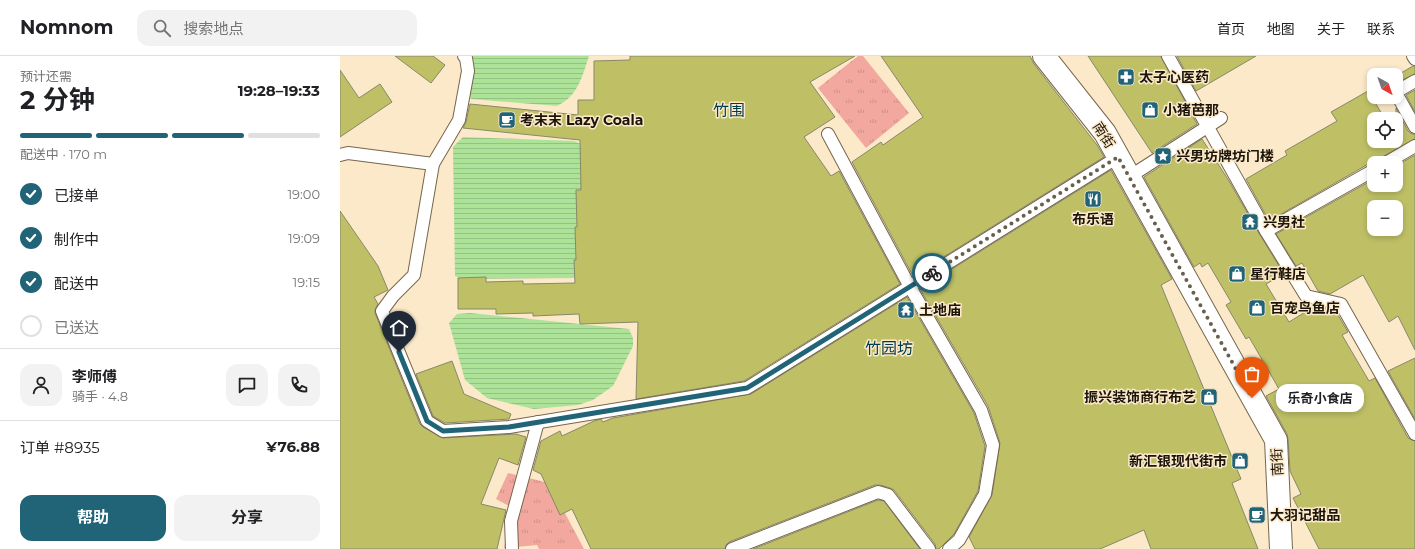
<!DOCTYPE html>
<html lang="zh">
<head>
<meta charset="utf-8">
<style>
  :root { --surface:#fff; --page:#f2f2f2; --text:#202124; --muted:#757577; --line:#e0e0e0; --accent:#216477 }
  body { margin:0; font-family:Montserrat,"Noto Sans SC",sans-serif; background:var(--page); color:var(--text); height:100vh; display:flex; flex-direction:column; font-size:15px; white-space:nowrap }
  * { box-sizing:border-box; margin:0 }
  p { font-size:13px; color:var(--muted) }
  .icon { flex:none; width:22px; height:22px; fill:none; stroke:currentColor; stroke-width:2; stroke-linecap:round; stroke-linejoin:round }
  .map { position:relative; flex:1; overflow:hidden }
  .panel { display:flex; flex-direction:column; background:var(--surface); width:340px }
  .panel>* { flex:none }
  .needle { width:26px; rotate:140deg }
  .controls { position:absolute; left:1027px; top:12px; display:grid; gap:8px }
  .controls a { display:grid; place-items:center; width:36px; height:36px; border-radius:8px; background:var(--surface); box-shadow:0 2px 6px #0003; font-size:20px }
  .pin { position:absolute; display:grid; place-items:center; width:34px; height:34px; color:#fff; margin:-41px -17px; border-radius:50% 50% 50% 0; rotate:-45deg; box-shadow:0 0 4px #0007 }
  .pin .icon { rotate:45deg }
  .courier { position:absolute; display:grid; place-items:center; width:40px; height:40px; margin:-20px; border:3px solid #216477; border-radius:50%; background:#fff; color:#222; box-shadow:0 1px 5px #0007 }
  .bubble { position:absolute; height:28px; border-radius:12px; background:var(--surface); box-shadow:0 2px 6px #0003; font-size:13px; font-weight:700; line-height:28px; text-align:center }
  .overview em { font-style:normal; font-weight:700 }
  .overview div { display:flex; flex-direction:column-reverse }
  .overview { display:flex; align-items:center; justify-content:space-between; height:68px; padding:0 20px }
  h1 { font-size:26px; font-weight:700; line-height:30px }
  .bar { display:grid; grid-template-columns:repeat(4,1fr); gap:6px 4px; align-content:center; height:48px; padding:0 20px }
  .bar i { height:5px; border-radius:3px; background:var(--line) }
  .bar .active { background:var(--accent) }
  .bar p { grid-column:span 4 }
  .line { display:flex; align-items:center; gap:10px; padding:0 20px; border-top:1px solid var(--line) }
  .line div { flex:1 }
  .round { display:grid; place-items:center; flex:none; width:42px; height:42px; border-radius:12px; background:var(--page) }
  ol { padding:0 20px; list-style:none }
  li { display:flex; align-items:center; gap:12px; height:44px }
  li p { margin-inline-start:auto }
  li .icon { padding:4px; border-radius:50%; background:var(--accent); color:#fff; stroke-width:4 }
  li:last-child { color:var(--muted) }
  li i { width:22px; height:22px; border:2px solid var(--line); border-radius:50% }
  .button { display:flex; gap:8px; margin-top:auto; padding:8px 20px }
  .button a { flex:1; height:46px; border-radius:12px; background:var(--accent); color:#fff; font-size:16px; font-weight:700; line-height:46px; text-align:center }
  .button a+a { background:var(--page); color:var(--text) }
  header { display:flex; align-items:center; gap:24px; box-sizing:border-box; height:56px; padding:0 20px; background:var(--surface); border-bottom:1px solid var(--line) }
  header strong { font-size:19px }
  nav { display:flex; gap:22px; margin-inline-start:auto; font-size:14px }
  .search { width:280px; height:36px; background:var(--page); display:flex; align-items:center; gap:10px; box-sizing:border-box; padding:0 14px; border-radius:12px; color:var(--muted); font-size:15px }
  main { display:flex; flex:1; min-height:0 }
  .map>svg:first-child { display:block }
</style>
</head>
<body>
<header>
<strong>Nomnom</strong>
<div class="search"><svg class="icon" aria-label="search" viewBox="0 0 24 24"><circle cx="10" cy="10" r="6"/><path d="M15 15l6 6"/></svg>搜索地点</div>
<nav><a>首页</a><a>地图</a><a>关于</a><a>联系</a></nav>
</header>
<main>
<section class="panel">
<div class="overview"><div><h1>2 分钟</h1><p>预计还需</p></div><em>19:28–19:33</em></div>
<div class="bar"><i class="active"></i><i class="active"></i><i class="active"></i><i></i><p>配送中 · 170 m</p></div>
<ol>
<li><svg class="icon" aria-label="check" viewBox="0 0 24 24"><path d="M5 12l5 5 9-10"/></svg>已接单<p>19:00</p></li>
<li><svg class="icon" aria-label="check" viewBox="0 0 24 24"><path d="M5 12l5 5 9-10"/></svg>制作中<p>19:09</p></li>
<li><svg class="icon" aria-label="check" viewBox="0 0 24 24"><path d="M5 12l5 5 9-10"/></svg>配送中<p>19:15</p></li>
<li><i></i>已送达</li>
</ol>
<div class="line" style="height:72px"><a class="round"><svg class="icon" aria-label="person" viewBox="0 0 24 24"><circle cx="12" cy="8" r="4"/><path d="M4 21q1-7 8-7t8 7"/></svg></a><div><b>李师傅</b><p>骑手 · 4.8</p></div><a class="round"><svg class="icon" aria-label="chat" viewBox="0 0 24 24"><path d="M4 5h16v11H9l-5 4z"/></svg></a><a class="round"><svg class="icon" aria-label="phone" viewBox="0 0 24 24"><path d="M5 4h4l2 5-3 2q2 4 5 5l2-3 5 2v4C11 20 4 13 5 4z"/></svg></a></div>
<div class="line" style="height:52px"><div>订单 #8935</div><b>¥76.88</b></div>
<div class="button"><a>帮助</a><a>分享</a></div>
</section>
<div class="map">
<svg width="1075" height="493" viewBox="0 0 1075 493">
  <defs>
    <pattern id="grass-tufts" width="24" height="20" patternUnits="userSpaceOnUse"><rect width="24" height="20" fill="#f2a79f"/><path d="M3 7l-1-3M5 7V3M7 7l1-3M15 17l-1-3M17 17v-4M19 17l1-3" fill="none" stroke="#cf8f88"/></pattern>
    <pattern id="water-rules" width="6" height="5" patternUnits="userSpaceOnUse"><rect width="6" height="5" fill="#ade399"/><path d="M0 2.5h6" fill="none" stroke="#94c282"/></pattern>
  </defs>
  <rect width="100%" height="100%" fill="#fbe9ca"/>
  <!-- grass -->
  <g fill="url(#grass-tufts)">
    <polygon points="518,0 523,0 569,57 526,92 478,32"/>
    <polygon points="168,417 209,427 244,493 199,493 197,489 164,492 171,451 156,443"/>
  </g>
  <!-- water -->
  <g fill="url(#water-rules)">
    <path d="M133,0H249C242,21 238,40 217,50L131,43L129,38Z"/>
    <polygon points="123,81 234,85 241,88 248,102 236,222 121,223 115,220 113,91"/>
    <polygon points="130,257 289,273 293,282 293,290 273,330 253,344 238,349 194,353 147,342 125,324 109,267 117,258"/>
  </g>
  <!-- building -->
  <g fill="#bfc066" stroke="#878868" fill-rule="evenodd">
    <polygon points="55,0 93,0 105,9 91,27"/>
    <polygon points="290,0 515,0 470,26 495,61 464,81 491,120 499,115 560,228 404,325 296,343 298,266 240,268 239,258 193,260 193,257 156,258 156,253 118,253 118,222 146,221 146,226 183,225 183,228 235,227 234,204 236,204 235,171 237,171 236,134 241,134 240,84 123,72 126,66 130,48 238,59 238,44 254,44 254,5 290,4"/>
    <polygon points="541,0 690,0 694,8 757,89 764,101 573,220 512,106 541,86 543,89 583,61"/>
    <polygon points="748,0 821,0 857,68 812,97"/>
    <polygon points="837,0 916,0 856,35"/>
    <polygon points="1073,10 1075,10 1075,18 1056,27 1056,20"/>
    <polygon points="0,14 19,42 40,28 52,46 0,81"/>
    <polygon points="1075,34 1075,56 1066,39"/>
    <polygon points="1028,35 1045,63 1034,63 1034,85 1056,85 1056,52 1068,75 1072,78 1075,78 1075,83 1042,101 1039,107 1030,107 929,165 906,123 947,99 945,95 997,65 991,56"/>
    <polygon points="862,83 889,125 920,179 944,218 926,228 949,266 975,250 995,254 1008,276 1002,279 1029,325 1035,322 1068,382 1075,385 1075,493 979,493 953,442 961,438 950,415 948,383 947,378 926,340 939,333 909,281 906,283 886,249 891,246 868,207 862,211 860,207 854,211 804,121"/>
    <path d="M1075,99V294L1058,260L1049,266L1023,219L990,238L978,235L962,207L956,210L936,178L1034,123V129H1056V110ZM1034,151H1056V173H1034Z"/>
    <polygon points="771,114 832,223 821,229 901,423 892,427 918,493 811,493 804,474 760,493 635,493 629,481 652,439 660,387 648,350 580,233"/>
    <polygon points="0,155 38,210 48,234 34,241 38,248 35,254 35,257 80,368 83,371 103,382 176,378 186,381 178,409 159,402 141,448 166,454 157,493 0,493"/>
    <polygon points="567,241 634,357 645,390 638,435 614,478 599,493 596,493 595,488 554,434 550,432 540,429 535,429 389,486 386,489 385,493 251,493 232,453 220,459 201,418 193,414 201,385 220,375 222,380 254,365 261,363 263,366 273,362 411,338"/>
    <polygon points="1075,302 1075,363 1048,315"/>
    <polygon points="112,305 124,338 171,358 169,363 105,367 93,360 76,318"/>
    <polygon points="538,444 544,445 580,493 413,493"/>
  </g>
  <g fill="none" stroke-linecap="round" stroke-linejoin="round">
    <defs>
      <g id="lane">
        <polyline points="124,0 126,2 128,15 119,64 93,108 74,219 53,240 42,255 87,365 103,375 169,371 407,332 778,101"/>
        <polyline points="828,0 926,175 1034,114"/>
        <polyline points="1073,0 1075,3"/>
        <polyline points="1056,36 1075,25"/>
        <polyline points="1056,37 1075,71"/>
        <polyline points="488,78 570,231 641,354 653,389 645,438 619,484 609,493"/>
        <polyline points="0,99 8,97 93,108"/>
        <polyline points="1046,107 1075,90"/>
        <polyline points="789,121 881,62"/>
        <polyline points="926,175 966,240 1001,248 1075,378"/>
        <polyline points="172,493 171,465 198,366"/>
        <polyline points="392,493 538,436 548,439 589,493"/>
      </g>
      <polyline id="street" points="704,0 765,77 936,384 941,493"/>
    </defs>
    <!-- lane casing -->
    <use href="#lane" stroke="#76664b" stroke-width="14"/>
    <!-- street casing -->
    <use href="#street" stroke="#76664b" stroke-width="24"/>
    <!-- lane -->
    <use href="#lane" stroke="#fff" stroke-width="12"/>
    <!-- street -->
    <use href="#street" stroke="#fff" stroke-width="22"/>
  </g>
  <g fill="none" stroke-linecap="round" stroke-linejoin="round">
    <!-- done -->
    <polyline stroke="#695f4d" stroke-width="4" stroke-dasharray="0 7.2" points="592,217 778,101 912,342"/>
    <!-- route -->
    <polyline stroke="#216477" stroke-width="5" points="59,296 87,365 103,375 169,371 407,332 592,217"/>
  </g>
  <!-- icons -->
  <defs>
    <symbol id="pharmacy-square" viewBox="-11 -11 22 22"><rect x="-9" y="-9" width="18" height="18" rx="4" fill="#216477" stroke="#fbe9ca"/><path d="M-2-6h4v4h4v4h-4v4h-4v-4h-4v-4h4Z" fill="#fff"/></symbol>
    <symbol id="shop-square" viewBox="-11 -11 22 22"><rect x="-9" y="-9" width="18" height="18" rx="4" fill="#216477" stroke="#fbe9ca"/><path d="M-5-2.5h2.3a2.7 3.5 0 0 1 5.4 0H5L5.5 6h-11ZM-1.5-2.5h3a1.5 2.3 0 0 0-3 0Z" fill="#fff"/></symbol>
    <symbol id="cafe-square" viewBox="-11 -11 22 22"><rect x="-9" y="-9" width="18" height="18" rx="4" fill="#216477" stroke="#fbe9ca"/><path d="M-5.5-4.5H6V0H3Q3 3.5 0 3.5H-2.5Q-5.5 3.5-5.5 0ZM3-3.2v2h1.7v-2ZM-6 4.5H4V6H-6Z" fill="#fff"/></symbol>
    <symbol id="sight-square" viewBox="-11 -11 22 22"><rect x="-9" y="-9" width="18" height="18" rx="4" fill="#216477" stroke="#fbe9ca"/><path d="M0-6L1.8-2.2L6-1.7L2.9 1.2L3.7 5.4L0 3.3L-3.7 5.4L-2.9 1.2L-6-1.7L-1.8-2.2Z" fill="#fff"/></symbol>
    <symbol id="restaurant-square" viewBox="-11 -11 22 22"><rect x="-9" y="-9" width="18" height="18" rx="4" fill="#216477" stroke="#fbe9ca"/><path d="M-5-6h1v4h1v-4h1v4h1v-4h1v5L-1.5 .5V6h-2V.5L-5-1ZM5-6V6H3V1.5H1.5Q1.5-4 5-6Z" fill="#fff"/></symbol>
    <symbol id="temple-square" viewBox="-11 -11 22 22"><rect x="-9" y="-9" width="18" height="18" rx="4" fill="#216477" stroke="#fbe9ca"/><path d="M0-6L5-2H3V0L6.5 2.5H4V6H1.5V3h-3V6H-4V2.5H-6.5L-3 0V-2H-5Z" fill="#fff"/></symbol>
  </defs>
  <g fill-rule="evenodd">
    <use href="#pharmacy-square" x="776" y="11" width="20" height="20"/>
    <use href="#shop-square" x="800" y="44" width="20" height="20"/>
    <use href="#cafe-square" x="157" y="54" width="20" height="20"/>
    <use href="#sight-square" x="813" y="90" width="20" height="20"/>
    <use href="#restaurant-square" x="743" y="133" width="20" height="20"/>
    <use href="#temple-square" x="900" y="156" width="20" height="20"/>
    <use href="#shop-square" x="887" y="208" width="20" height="20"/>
    <use href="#shop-square" x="907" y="242" width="20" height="20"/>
    <use href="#temple-square" x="556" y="244" width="20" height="20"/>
    <use href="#shop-square" x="859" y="331" width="20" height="20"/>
    <use href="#shop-square" x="890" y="395" width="20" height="20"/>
    <use href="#cafe-square" x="907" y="449" width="20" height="20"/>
  </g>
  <g text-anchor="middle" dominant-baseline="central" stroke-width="3" stroke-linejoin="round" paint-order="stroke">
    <!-- poi labels -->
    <g font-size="14" font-weight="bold" fill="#1a1409" stroke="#fbe9ca" text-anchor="start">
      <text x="799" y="21">太子心医药</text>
      <text x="823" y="54">小猪芭那</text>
      <text x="180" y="64">考末末 Lazy Coala</text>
      <text x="836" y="100">兴男坊牌坊门楼</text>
      <text x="753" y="163" text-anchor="middle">布乐语</text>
      <text x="923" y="166">兴男社</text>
      <text x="910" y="218">星行鞋店</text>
      <text x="930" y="252">百宠鸟鱼店</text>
      <text x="579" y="254">土地庙</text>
      <text x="856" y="341" text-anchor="end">振兴装饰商行布艺</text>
      <text x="887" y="405" text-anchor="end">新汇银现代街市</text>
      <text x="930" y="459">大羽记甜品</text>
    </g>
    <!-- street labels -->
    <g font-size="14" fill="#1a1409" stroke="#fbe9ca">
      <text transform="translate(764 79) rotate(57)">南街</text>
      <text transform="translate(937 406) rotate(-93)">南街</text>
    </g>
    <!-- quarter labels -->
    <g font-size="16" fill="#003b4a" stroke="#fbe9ca">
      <text x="389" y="54">竹围</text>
      <text x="549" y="292">竹园坊</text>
    </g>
  </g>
</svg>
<div class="controls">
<a><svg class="needle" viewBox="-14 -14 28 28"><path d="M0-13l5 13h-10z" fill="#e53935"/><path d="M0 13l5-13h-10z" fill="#757577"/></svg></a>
<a><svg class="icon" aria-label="locate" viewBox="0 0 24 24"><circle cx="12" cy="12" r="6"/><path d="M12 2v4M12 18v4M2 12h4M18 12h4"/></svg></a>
<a>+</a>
<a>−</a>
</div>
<div class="pin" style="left:912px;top:342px;background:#ea580c"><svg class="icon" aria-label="bag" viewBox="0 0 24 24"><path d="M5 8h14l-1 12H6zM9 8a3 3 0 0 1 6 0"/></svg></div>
<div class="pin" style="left:59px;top:296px;background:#1f2937"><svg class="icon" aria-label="home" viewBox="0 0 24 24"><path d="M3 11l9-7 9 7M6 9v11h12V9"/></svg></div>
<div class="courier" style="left:592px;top:217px"><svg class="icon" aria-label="bike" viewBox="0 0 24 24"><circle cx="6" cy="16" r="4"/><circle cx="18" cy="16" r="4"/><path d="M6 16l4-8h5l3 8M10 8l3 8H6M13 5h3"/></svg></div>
<div class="bubble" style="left:936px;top:328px;width:88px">乐奇小食店</div>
</div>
</main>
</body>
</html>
